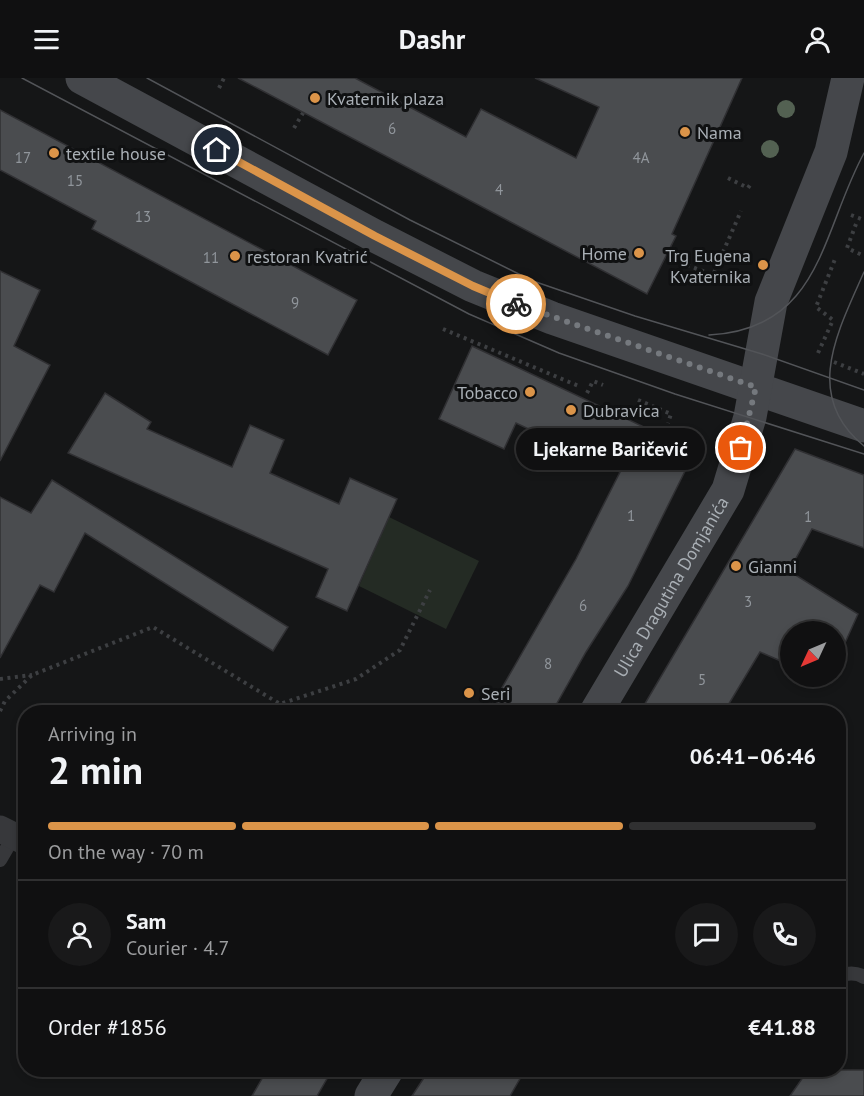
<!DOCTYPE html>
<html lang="en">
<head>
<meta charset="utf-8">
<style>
  :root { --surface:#101011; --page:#19191a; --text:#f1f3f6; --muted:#9c9d9f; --line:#303031; --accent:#db9449 }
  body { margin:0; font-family:"PT Sans",sans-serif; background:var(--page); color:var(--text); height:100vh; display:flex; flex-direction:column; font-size:22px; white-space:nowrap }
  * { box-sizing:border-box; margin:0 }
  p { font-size:20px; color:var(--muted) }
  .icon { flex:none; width:33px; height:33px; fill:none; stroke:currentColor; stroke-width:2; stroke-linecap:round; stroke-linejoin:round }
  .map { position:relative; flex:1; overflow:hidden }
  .sheet { position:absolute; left:18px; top:627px; width:828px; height:372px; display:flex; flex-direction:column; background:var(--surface); border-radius:24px; box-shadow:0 3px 9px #0003,0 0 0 2px var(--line) }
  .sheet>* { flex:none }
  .needle { width:39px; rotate:226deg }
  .controls { position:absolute; left:780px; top:543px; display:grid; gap:12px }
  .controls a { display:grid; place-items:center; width:66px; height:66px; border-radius:50%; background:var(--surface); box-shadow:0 3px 9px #0003,0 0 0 2px var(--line); font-size:30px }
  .pin { position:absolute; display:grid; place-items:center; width:51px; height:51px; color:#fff; margin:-26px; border:3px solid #fff; border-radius:50%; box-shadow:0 2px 6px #0007 }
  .courier { position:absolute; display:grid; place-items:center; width:60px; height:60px; margin:-30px; border:4px solid #db9449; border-radius:50%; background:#fff; color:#222; box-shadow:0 2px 8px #0007 }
  .bubble { position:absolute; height:42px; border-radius:21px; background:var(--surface); box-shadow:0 3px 9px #0003,0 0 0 2px var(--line); font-size:20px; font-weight:700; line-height:42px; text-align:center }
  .headline em { font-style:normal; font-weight:700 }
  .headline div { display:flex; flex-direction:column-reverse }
  .headline { display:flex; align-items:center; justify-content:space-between; height:102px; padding:0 30px }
  h1 { font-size:39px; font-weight:700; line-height:45px }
  .bar { display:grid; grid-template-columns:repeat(4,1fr); gap:9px 6px; align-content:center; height:72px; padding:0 30px }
  .bar i { height:8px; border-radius:4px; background:var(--line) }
  .bar .on { background:var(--accent) }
  .bar p { grid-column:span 4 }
  .line { display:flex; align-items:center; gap:15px; padding:0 30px; border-top:2px solid var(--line) }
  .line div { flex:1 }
  .round { display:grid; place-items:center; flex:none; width:63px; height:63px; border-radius:32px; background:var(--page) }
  header { display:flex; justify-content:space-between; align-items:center; height:78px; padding:0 30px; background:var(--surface); font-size:27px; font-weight:700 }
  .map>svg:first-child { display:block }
</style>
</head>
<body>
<header><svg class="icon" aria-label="menu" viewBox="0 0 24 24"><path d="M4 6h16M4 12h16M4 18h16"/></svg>Dashr<svg class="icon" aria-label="person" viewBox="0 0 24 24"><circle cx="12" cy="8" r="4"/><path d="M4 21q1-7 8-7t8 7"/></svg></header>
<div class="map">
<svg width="864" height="1018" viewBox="0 0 864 1018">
  <rect width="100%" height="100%" fill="#151617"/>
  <!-- green -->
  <polygon fill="#242b24" points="389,439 479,483 446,551 359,508"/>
  <!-- building -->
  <g fill="#4a4c4f" stroke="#303033" stroke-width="1.5">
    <polygon points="238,0 355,0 466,59 481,31 576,80 599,29 535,0 742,0 672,156 676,158 647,216"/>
    <polygon points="0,32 357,222 328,277 92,151 96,143 0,92"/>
    <polygon points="0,193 40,212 14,268 50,287 0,383"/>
    <polygon points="472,268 695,373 628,508 586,574 552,634 488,634 576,481 620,394 516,345 504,371 439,341"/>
    <polygon points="105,315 151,344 147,351 232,389 250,347 284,362 270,395 339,426 350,400 397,421 347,533 316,519 328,491 68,375"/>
    <polygon points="795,371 864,397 864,470 812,451 789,493 858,536 836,585 836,554 790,554 790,587 760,574 724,634 640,634"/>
    <polygon points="52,402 288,549 273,573 85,455 54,514 40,507 0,580 0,419 31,435"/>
    <polygon points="267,992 332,992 317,1018 252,1018"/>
    <polygon points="429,992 525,992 510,1018 412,1018"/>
    <polygon points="808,992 864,992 864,1018 790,1018"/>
  </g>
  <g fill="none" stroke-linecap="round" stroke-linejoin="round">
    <!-- path -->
    <g stroke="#3d3f42" stroke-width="4" stroke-dasharray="3 4.5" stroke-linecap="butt">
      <polyline points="219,10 224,0"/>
      <polyline points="294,50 303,35"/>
      <polyline points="728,100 748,110 752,104"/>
      <polyline points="851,137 864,142"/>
      <polyline points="856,146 847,170 862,177"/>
      <polyline points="687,187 713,197 741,133"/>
      <polyline points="443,251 581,309"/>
      <polyline points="818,275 833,242 816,229 835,181"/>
      <polyline points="834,284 864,296"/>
      <polyline points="587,315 593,303 603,307"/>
      <polyline points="638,322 671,336 668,345"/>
      <polyline points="0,601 32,597"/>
      <polyline points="0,633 5,623 32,597 153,549 280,626 356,601 400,572 430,512"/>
    </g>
    <!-- service -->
    <g stroke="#37383b" stroke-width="14">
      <polyline points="0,782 14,758"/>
      <path d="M838,898C847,895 856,894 864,899"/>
      <polyline points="779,994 780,992"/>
    </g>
    <!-- minor -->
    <polyline stroke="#37383b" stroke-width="27" points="0,751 26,764"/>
    <!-- secondary -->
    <g stroke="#45474b" stroke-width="33">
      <polyline points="82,0 375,158 473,208 552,240 864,348"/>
      <path id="s1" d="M596,634L728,412L750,339L771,224L831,74L848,0"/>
      <polyline points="371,1018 387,992"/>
    </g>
    <!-- tram -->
    <g stroke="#525458" stroke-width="1.5">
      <polyline points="22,0 469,236 559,275 675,316 864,376"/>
      <polyline points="147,0 410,142 533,203 635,238 762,276 864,312"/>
      <path d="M864,194C838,253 802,318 864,368"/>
      <path d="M709,257C822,251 821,154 864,75"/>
    </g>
  </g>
  <!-- trees -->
  <g fill="#536152">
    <circle cx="786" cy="31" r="9"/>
    <circle cx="770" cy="71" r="9"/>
  </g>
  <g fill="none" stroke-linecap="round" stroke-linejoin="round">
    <!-- done -->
    <polyline stroke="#75797e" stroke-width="6" stroke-dasharray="0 10.8" points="516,226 756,309 741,370"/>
    <!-- route -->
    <polyline stroke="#db9449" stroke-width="8" points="217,72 375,158 473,208 516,226"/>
  </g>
  <!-- markers -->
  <g fill="#db9449" stroke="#101112" stroke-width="2">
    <circle cx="315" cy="20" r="6"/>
    <circle cx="685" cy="54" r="6"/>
    <circle cx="54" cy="75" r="6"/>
    <circle cx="639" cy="175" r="6"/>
    <circle cx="235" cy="178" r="6"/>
    <circle cx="763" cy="187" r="6"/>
    <circle cx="530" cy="314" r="6"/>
    <circle cx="571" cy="332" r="6"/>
    <circle cx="736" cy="488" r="6"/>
    <circle cx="469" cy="615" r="6"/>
  </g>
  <g text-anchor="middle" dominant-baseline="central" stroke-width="6" stroke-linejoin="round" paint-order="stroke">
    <!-- number labels -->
    <g font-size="15" fill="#91969c">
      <text x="392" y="50">6</text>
      <text x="23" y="79">17</text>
      <text x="641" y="79">4A</text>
      <text x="75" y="102">15</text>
      <text x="499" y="111">4</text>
      <text x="143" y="138">13</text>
      <text x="211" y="179">11</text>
      <text x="295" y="224">9</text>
      <text x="631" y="437">1</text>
      <text x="808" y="438">1</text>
      <text x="748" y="523">3</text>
      <text x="583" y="527">6</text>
      <text x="548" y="585">8</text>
      <text x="702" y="601">5</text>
    </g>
    <!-- poi labels -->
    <g font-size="18" fill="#a9afb5" stroke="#101112" text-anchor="start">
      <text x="327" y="20">Kvaternik plaza</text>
      <text x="697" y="54">Nama</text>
      <text x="66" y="75">textile house</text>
      <text x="627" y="175" text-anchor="end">Home</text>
      <text x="751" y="177" text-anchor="end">Trg Eugena<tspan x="751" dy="21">Kvaternika</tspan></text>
      <text x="247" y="178">restoran Kvatrić</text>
      <text x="518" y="314" text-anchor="end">Tobacco</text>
      <text x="583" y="332">Dubravica</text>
      <text x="748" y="488">Gianni</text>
      <text x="481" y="615">Seri</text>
    </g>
    <!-- street labels -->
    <g font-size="18" fill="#a9afb5" stroke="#101112">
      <text stroke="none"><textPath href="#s1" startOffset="146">Ulica Dragutina Domjanića</textPath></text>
    </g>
  </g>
</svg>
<div class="controls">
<a><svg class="needle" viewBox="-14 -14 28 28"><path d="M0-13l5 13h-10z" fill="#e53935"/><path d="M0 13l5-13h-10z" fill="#9c9d9f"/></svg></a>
</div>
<div class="pin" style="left:741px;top:370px;background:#ea580c"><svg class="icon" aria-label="bag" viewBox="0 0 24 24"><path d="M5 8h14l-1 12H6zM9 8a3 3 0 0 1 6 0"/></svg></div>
<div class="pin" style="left:217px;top:72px;background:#1f2937"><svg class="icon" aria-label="home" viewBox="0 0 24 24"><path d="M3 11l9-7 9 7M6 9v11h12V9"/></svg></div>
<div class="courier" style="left:516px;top:226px"><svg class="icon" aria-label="bike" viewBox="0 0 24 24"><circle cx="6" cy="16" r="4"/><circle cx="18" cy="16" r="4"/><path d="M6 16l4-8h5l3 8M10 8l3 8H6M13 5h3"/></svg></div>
<div class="bubble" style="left:516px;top:350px;width:189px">Ljekarne Baričević</div>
<section class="sheet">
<div class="headline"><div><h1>2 min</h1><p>Arriving in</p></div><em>06:41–06:46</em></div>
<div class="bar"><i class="on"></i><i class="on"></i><i class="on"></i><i></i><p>On the way · 70 m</p></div>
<div class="line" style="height:108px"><a class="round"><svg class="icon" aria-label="person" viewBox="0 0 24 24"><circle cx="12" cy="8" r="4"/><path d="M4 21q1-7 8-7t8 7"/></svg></a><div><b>Sam</b><p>Courier · 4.7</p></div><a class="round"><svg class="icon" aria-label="chat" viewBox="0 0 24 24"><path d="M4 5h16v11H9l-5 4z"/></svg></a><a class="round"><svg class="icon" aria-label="phone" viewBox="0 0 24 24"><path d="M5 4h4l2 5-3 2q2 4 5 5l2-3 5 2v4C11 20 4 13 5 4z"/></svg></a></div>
<div class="line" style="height:78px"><div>Order #1856</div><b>€41.88</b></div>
</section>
</div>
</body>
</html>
